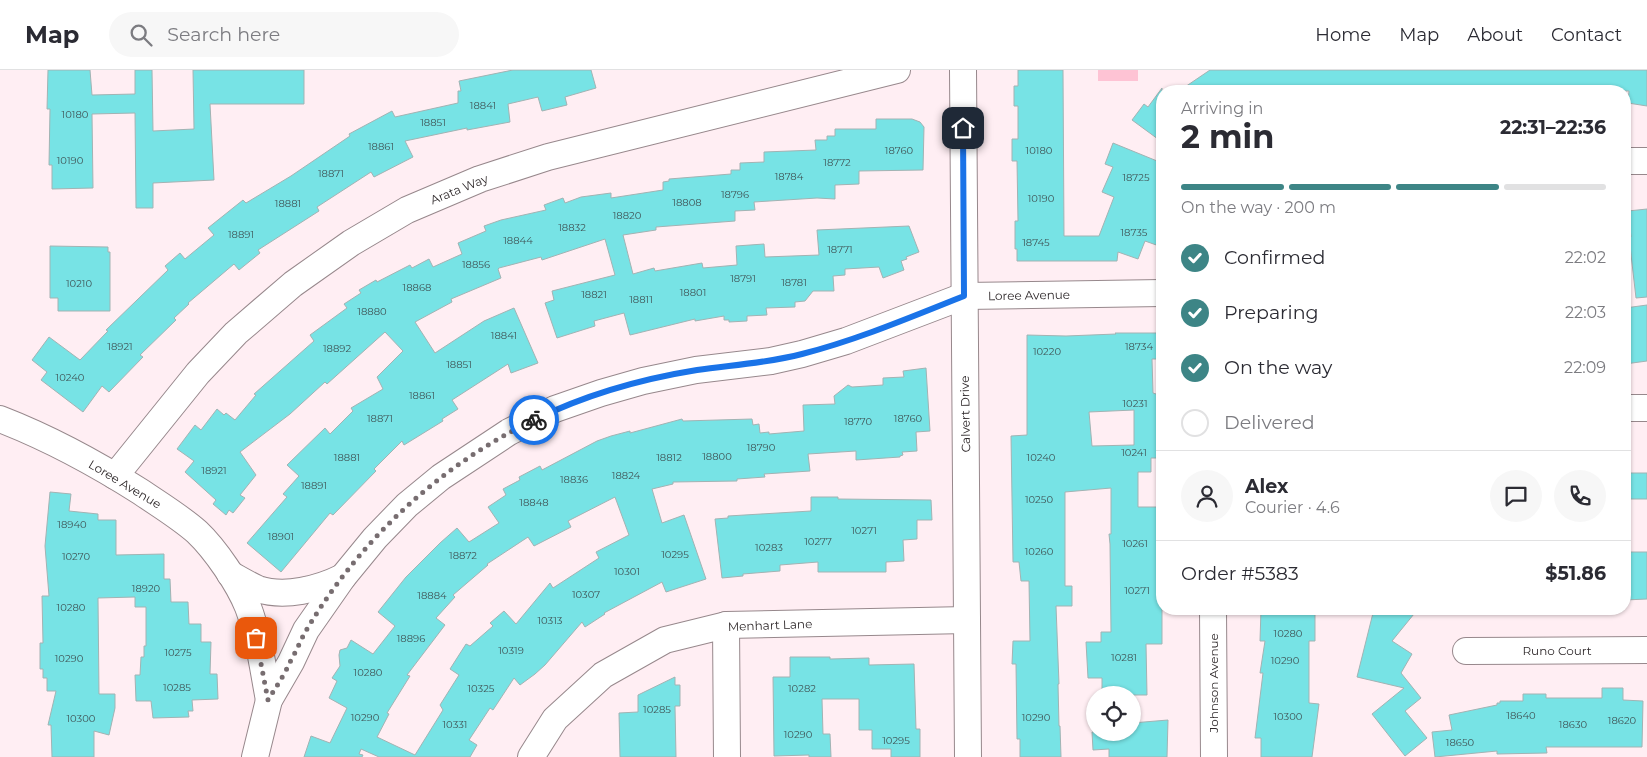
<!DOCTYPE html>
<html lang="en">
<head>
<meta charset="utf-8">
<style>
  :root { --surface:#fff; --page:#f7f7f7; --text:#2b2b33; --muted:#7c7c81; --line:#e1e1e2; --accent:#3d8586 }
  body { margin:0; font-family:Montserrat,sans-serif; background:var(--page); color:var(--text); height:100vh; display:flex; flex-direction:column; font-size:19px; white-space:nowrap }
  * { box-sizing:border-box; margin:0 }
  p { font-size:16px; color:var(--muted) }
  .icon { flex:none; width:28px; height:28px; fill:none; stroke:currentColor; stroke-width:2; stroke-linecap:round; stroke-linejoin:round }
  .map { position:relative; flex:1; overflow:hidden }
  .drawer { position:absolute; left:1156px; top:15px; width:475px; height:530px; display:flex; flex-direction:column; background:var(--surface); border-radius:20px; box-shadow:0 1px 4px #0004 }
  .drawer>* { flex:none }
  .controls { position:absolute; left:1086px; top:616px; display:grid; gap:10px }
  .controls a { display:grid; place-items:center; width:55px; height:55px; border-radius:50%; background:var(--surface); box-shadow:0 1px 4px #0004; font-size:25px }
  .pin { position:absolute; display:grid; place-items:center; width:42px; height:42px; color:#fff; margin:-21px; border-radius:10px; box-shadow:0 2px 8px #0006 }
  .courier { position:absolute; display:grid; place-items:center; width:50px; height:50px; margin:-25px; border:4px solid #1a73e8; border-radius:50%; background:#fff; color:#222; box-shadow:0 1px 6px #0007 }
  .head em { font-style:normal; font-weight:700 }
  .head div { display:flex; flex-direction:column-reverse }
  .head { display:flex; align-items:center; justify-content:space-between; height:85px; padding:0 25px }
  h1 { font-size:32px; font-weight:700; line-height:38px }
  .bar { display:grid; grid-template-columns:repeat(4,1fr); gap:8px 5px; align-content:center; height:60px; padding:0 25px }
  .bar i { height:6px; border-radius:4px; background:var(--line) }
  .bar .active { background:var(--accent) }
  .bar p { grid-column:span 4 }
  .line { display:flex; align-items:center; gap:12px; padding:0 25px; border-top:1px solid var(--line) }
  .line div { flex:1 }
  .round { display:grid; place-items:center; flex:none; width:52px; height:52px; border-radius:26px; background:var(--page) }
  ol { padding:0 25px; list-style:none }
  li { display:flex; align-items:center; gap:15px; height:55px }
  li p { margin-inline-start:auto }
  li .icon { padding:5px; border-radius:50%; background:var(--accent); color:#fff; stroke-width:4 }
  li:last-child { color:var(--muted) }
  li i { width:28px; height:28px; border:2px solid var(--line); border-radius:50% }
  header { display:flex; align-items:center; gap:30px; box-sizing:border-box; height:70px; padding:0 25px; background:var(--surface); border-bottom:1px solid var(--line) }
  header strong { font-size:24px }
  nav { display:flex; gap:28px; margin-inline-start:auto; font-size:18px }
  .search { width:350px; height:45px; background:var(--page); display:flex; align-items:center; gap:12px; box-sizing:border-box; padding:0 18px; border-radius:28px; color:var(--muted); font-size:19px }
  .map>svg:first-child { display:block }
</style>
</head>
<body>
<header>
<strong>Map</strong>
<div class="search"><svg class="icon" aria-label="search" viewBox="0 0 24 24"><circle cx="10" cy="10" r="6"/><path d="M15 15l6 6"/></svg>Search here</div>
<nav><a>Home</a><a>Map</a><a>About</a><a>Contact</a></nav>
</header>
<div class="map">
<svg width="1647" height="687" viewBox="0 0 1647 687">
  <rect width="100%" height="100%" fill="#ffeef3"/>
  <!-- green -->
  <rect fill="#fec3d4" x="1098" y="0" width="40" height="11"/>
  <!-- building -->
  <g fill="#77e3e5" stroke="#a2b3b3" fill-rule="evenodd">
    <polygon points="48,0 90,0 92,25 135,24 135,0 152,0 153,61 194,59 193,0 304,0 304,34 210,34 214,110 153,113 153,138 136,138 135,43 92,44 93,118 52,119 52,95 49,95 50,39 47,39"/>
    <polygon points="513,0 591,0 596,18 565,27 567,35 542,41 538,27 508,34 510,52 467,60 467,58 405,71 413,87 374,107 371,102 317,137 319,141 258,180 260,183 239,200 234,194 188,233 189,234 174,248 176,250 140,285 143,287 109,322 102,316 83,342 41,310 47,302 32,290 49,267 80,290 108,261 106,260 168,200 165,196 180,183 185,189 214,165 208,158 243,130 246,133 291,106 350,66 349,64 392,41 395,47 458,33 458,21 461,21 459,11"/>
    <polygon points="1018,0 1063,0 1064,166 1099,166 1114,127 1102,122 1113,97 1105,94 1113,73 1162,93 1162,135 1157,148 1162,150 1162,177 1145,171 1138,189 1118,182 1117,191 1017,191 1017,179 1015,179 1015,151 1018,151 1017,91 1012,91 1012,69 1018,69 1018,36 1014,36 1014,16 1018,16"/>
    <polygon points="1210,0 1647,0 1647,36 1628,33 1629,21 1179,21"/>
    <polygon points="1162,18 1162,72 1132,50 1144,34 1148,37"/>
    <polygon points="876,49 912,49 920,52 924,57 923,100 859,101 859,114 835,115 835,129 817,128 754,132 755,140 735,141 735,151 656,157 656,160 623,165 633,204 654,198 655,201 702,193 703,198 737,195 736,176 764,174 765,187 819,185 817,160 909,156 919,182 906,187 907,189 901,191 904,200 883,208 879,197 845,199 845,205 833,206 834,221 813,221 805,231 795,232 795,237 766,238 767,245 747,246 747,251 729,252 729,250 724,250 724,246 695,251 695,249 630,265 624,243 594,251 595,256 557,268 545,233 554,230 552,221 615,205 605,169 542,190 541,187 499,198 498,199 501,208 451,229 452,232 415,252 435,283 484,251 514,238 538,293 511,303 508,294 452,330 458,339 442,349 443,351 404,375 402,371 374,399 376,401 333,445 330,443 281,502 247,473 287,427 283,424 299,406 287,395 325,358 330,364 353,341 351,338 383,319 377,307 403,281 385,262 327,314 325,312 290,344 240,382 256,405 240,425 245,428 233,443 229,440 226,445 213,434 216,430 185,402 194,391 177,379 195,355 201,360 217,339 224,345 226,343 235,350 256,325 254,324 314,271 310,265 347,238 344,234 361,223 359,220 376,210 377,212 410,195 412,198 429,189 433,197 462,184 458,173 486,161 484,156 501,150 546,140 544,135 563,128 565,133 581,127 611,123 611,128 663,120 663,112 669,111 669,109 731,104 731,100 740,100 740,93 764,92 764,82 816,80 815,70 827,70 827,66 835,66 835,59 876,59"/>
    <polygon points="1647,139 1647,227 1636,228 1629,167 1631,167 1628,141"/>
    <polygon points="50,176 108,177 108,182 110,182 110,241 58,241 58,228 50,228"/>
    <polygon points="1647,235 1647,291 1625,294 1625,238"/>
    <path d="M1115,263H1162V289H1152L1153,323L1162,326V388H1151V402H1138V437H1160V483L1162,482V574H1146L1147,625H1105V622H1102V608H1088L1086,572H1101V562H1111L1110,474L1109,464H1111V418L1065,422V516H1072V536H1056L1059,614H1058L1059,656H1060L1061,687H1020V669H1017L1016,594H1012L1013,571H1030L1029,511H1021L1019,492H1013L1011,366L1027,365V265L1066,266L1116,264ZM1134,340V375L1092,376L1089,342Z"/>
    <path d="M926,298L930,361L916,362L917,381L902,382L903,385L900,386V387L856,390V381L808,384L810,401L764,404L765,407L737,409V411L673,412V414L652,419L662,453L684,445L706,509L666,522L662,512L604,543L605,544L585,557L582,552L545,595L535,604L520,615L514,608L493,640L490,638L469,670L477,675L470,687H379L361,679L359,684L363,685L362,687H304L311,666L330,673L347,638L329,628L337,611L332,608L340,596L339,585L340,580L347,578L351,570L373,584L395,556L378,542L406,507L440,473L457,458L469,472L499,453L488,437L506,425L503,419L520,410L519,407L540,396L542,400L597,371L611,366L630,361V363L682,349L683,351L752,349L753,355L759,354L760,363L769,362V364L804,361L803,335L835,334L834,326L848,315L852,317L883,315V308L904,307L903,301ZM615,427L629,465L596,482L599,488L553,518L550,513L516,554L504,541L490,553L493,556L470,576L466,574L450,599L459,605L440,635L443,640L415,685L377,667L389,644L387,643L410,606L407,605L445,555L436,548L455,527L453,525L488,495L487,494L528,467L534,476L571,457L568,451Z"/>
    <rect x="1625" y="403" width="22" height="26"/>
    <polygon points="50,422 71,424 69,441 98,444 98,450 116,450 116,485 164,484 164,509 170,509 171,532 188,532 189,554 201,554 201,572 211,572 210,604 217,604 218,629 192,630 193,641 188,641 189,647 153,648 151,631 136,631 135,605 140,605 141,587 144,587 144,576 146,576 146,537 135,537 135,527 98,528 99,624 115,624 115,638 109,665 94,661 94,687 52,687 51,655 48,655 56,621 47,621 47,608 43,608 43,599 40,599 40,573 43,573 42,526 49,526 45,476"/>
    <polygon points="811,427 838,427 838,429 931,430 932,450 917,450 917,469 903,470 904,491 886,492 886,502 818,502 818,492 780,495 780,501 743,504 743,506 722,508 715,449 728,448 728,446 811,441"/>
    <polygon points="1625,482 1647,482 1647,529 1625,530"/>
    <polygon points="1261,539 1315,539 1315,571 1309,571 1309,633 1319,634 1312,687 1261,687 1261,668 1255,668 1263,603 1260,603 1265,571 1260,571"/>
    <polygon points="1374,539 1418,539 1392,571 1412,584 1401,603 1421,628 1405,641 1427,668 1405,686 1372,644 1404,618 1357,607"/>
    <polygon points="790,587 830,587 830,589 869,588 869,595 914,594 916,659 920,659 920,687 891,687 891,679 872,679 872,660 859,660 859,629 822,629 823,664 830,664 831,687 809,687 809,685 774,686 773,607 790,607"/>
    <polygon points="675,607 675,615 680,615 680,636 675,636 676,687 620,687 619,643 638,642 638,625"/>
    <polygon points="1602,618 1623,618 1623,630 1643,631 1642,677 1546,677 1547,683 1497,684 1497,681 1435,687 1432,662 1452,660 1449,645 1497,635 1497,633 1500,633 1500,631 1523,631 1523,624 1546,624 1546,628 1602,628"/>
    <polygon points="1168,650 1167,687 1109,687 1109,679 1093,680 1092,662 1132,662 1132,653"/>
  </g>
  <g fill="none" stroke-linecap="round" stroke-linejoin="round">
    <defs>
      <g id="minor">
        <polyline points="963,0 968,687"/>
        <polyline points="1625,91 1647,91"/>
        <polyline points="1625,338 1647,338"/>
        <path d="M0,349C49,368 97,394 141,422C160,435 180,447 197,462C215,479 239,514 248,537C259,566 263,599 269,630"/>
        <polyline points="115,406 198,303 236,263 293,214 351,173 407,140 480,109 548,87 897,0"/>
        <path d="M230,504C239,509 249,515 258,519C285,528 319,519 343,507"/>
        <polyline points="1213,539 1214,687"/>
        <polyline points="726,555 727,687"/>
        <polyline points="1466,581 1647,580"/>
        <polyline points="255,687 269,630 291,592 306,560 343,507 375,468 407,435 441,407 509,362 555,339 601,323 643,311 696,300 771,291 802,284 846,271 964,226 1162,223"/>
        <polyline points="531,687 555,649 603,605 665,570 726,555 967,550"/>
      </g>
    </defs>
    <!-- minor casing -->
    <use href="#minor" stroke="#97888c" stroke-width="28"/>
    <!-- minor -->
    <use href="#minor" stroke="#fff" stroke-width="26"/>
  </g>
  <g fill="none" stroke-linecap="round" stroke-linejoin="round">
    <!-- done -->
    <path stroke="#776d70" stroke-width="5" stroke-dasharray="0 9" d="M256,568L268,630C276,617 285,604 291,590C297,580 301,569 307,559C360,470 440,395 534,350"/>
    <!-- route -->
    <path stroke="#1a73e8" stroke-width="6" d="M534,350C585,325 641,309 697,300C732,295 768,293 802,284C857,270 911,247 964,226L963,58"/>
  </g>
  <g text-anchor="middle" dominant-baseline="central" stroke-width="4" stroke-linejoin="round" paint-order="stroke">
    <!-- number labels -->
    <g font-size="10" fill="#405759">
      <text x="483" y="35">18841</text>
      <text x="75" y="44">10180</text>
      <text x="433" y="52">18851</text>
      <text x="381" y="76">18861</text>
      <text x="899" y="80">18760</text>
      <text x="1039" y="80">10180</text>
      <text x="70" y="90">10190</text>
      <text x="837" y="92">18772</text>
      <text x="331" y="103">18871</text>
      <text x="789" y="106">18784</text>
      <text x="1136" y="107">18725</text>
      <text x="735" y="124">18796</text>
      <text x="1041" y="128">10190</text>
      <text x="687" y="132">18808</text>
      <text x="288" y="133">18881</text>
      <text x="627" y="145">18820</text>
      <text x="572" y="157">18832</text>
      <text x="1134" y="162">18735</text>
      <text x="241" y="164">18891</text>
      <text x="518" y="170">18844</text>
      <text x="1036" y="172">18745</text>
      <text x="840" y="179">18771</text>
      <text x="476" y="194">18856</text>
      <text x="743" y="208">18791</text>
      <text x="794" y="212">18781</text>
      <text x="79" y="213">10210</text>
      <text x="417" y="217">18868</text>
      <text x="693" y="222">18801</text>
      <text x="594" y="224">18821</text>
      <text x="641" y="229">18811</text>
      <text x="372" y="241">18880</text>
      <text x="504" y="265">18841</text>
      <text x="120" y="276">18921</text>
      <text x="1139" y="276">18734</text>
      <text x="337" y="278">18892</text>
      <text x="1047" y="281">10220</text>
      <text x="459" y="294">18851</text>
      <text x="70" y="307">10240</text>
      <text x="422" y="325">18861</text>
      <text x="1135" y="333">10231</text>
      <text x="380" y="348">18871</text>
      <text x="908" y="348">18760</text>
      <text x="858" y="351">18770</text>
      <text x="761" y="377">18790</text>
      <text x="1134" y="382">10241</text>
      <text x="717" y="386">18800</text>
      <text x="347" y="387">18881</text>
      <text x="669" y="387">18812</text>
      <text x="1041" y="387">10240</text>
      <text x="214" y="400">18921</text>
      <text x="626" y="405">18824</text>
      <text x="574" y="409">18836</text>
      <text x="314" y="415">18891</text>
      <text x="1039" y="429">10250</text>
      <text x="534" y="432">18848</text>
      <text x="72" y="454">18940</text>
      <text x="864" y="460">10271</text>
      <text x="281" y="466">18901</text>
      <text x="818" y="471">10277</text>
      <text x="1135" y="473">10261</text>
      <text x="769" y="477">10283</text>
      <text x="1039" y="481">10260</text>
      <text x="675" y="484">10295</text>
      <text x="463" y="485">18872</text>
      <text x="76" y="486">10270</text>
      <text x="627" y="501">10301</text>
      <text x="146" y="518">18920</text>
      <text x="1137" y="520">10271</text>
      <text x="586" y="524">10307</text>
      <text x="432" y="525">18884</text>
      <text x="71" y="537">10280</text>
      <text x="550" y="550">10313</text>
      <text x="1288" y="563">10280</text>
      <text x="411" y="568">18896</text>
      <text x="511" y="580">10319</text>
      <text x="178" y="582">10275</text>
      <text x="1124" y="587">10281</text>
      <text x="69" y="588">10290</text>
      <text x="1285" y="590">10290</text>
      <text x="368" y="602">10280</text>
      <text x="177" y="617">10285</text>
      <text x="481" y="618">10325</text>
      <text x="802" y="618">10282</text>
      <text x="657" y="639">10285</text>
      <text x="1521" y="645">18640</text>
      <text x="1288" y="646">10300</text>
      <text x="365" y="647">10290</text>
      <text x="1036" y="647">10290</text>
      <text x="81" y="648">10300</text>
      <text x="1622" y="650">18620</text>
      <text x="455" y="654">10331</text>
      <text x="1573" y="654">18630</text>
      <text x="798" y="664">10290</text>
      <text x="896" y="670">10295</text>
      <text x="1460" y="672">18650</text>
    </g>
    <!-- street labels -->
    <g font-size="12" fill="#2e282a" stroke="#fff">
      <text transform="translate(459 119) rotate(-22)">Arata Way</text>
      <text transform="translate(1029 225) rotate(-1)">Loree Avenue</text>
      <text transform="translate(965 344) rotate(-91)">Calvert Drive</text>
      <text transform="translate(125 414) rotate(31)">Loree Avenue</text>
      <text transform="translate(770 555) rotate(-2)">Menhart Lane</text>
      <text x="1557" y="580">Runo Court</text>
      <text transform="translate(1213 613) rotate(-90)">Johnson Avenue</text>
    </g>
  </g>
</svg>
<div class="controls">
<a><svg class="icon" aria-label="locate" viewBox="0 0 24 24"><circle cx="12" cy="12" r="6"/><path d="M12 2v4M12 18v4M2 12h4M18 12h4"/></svg></a>
</div>
<div class="pin" style="left:256px;top:568px;background:#ea580c"><svg class="icon" aria-label="bag" viewBox="0 0 24 24"><path d="M5 8h14l-1 12H6zM9 8a3 3 0 0 1 6 0"/></svg></div>
<div class="pin" style="left:963px;top:58px;background:#1f2937"><svg class="icon" aria-label="home" viewBox="0 0 24 24"><path d="M3 11l9-7 9 7M6 9v11h12V9"/></svg></div>
<div class="courier" style="left:534px;top:350px"><svg class="icon" aria-label="bike" viewBox="0 0 24 24"><circle cx="6" cy="16" r="4"/><circle cx="18" cy="16" r="4"/><path d="M6 16l4-8h5l3 8M10 8l3 8H6M13 5h3"/></svg></div>
<section class="drawer">
<div class="head"><div><h1>2 min</h1><p>Arriving in</p></div><em>22:31–22:36</em></div>
<div class="bar"><i class="active"></i><i class="active"></i><i class="active"></i><i></i><p>On the way · 200 m</p></div>
<ol>
<li><svg class="icon" aria-label="check" viewBox="0 0 24 24"><path d="M5 12l5 5 9-10"/></svg>Confirmed<p>22:02</p></li>
<li><svg class="icon" aria-label="check" viewBox="0 0 24 24"><path d="M5 12l5 5 9-10"/></svg>Preparing<p>22:03</p></li>
<li><svg class="icon" aria-label="check" viewBox="0 0 24 24"><path d="M5 12l5 5 9-10"/></svg>On the way<p>22:09</p></li>
<li><i></i>Delivered</li>
</ol>
<div class="line" style="height:90px"><a class="round"><svg class="icon" aria-label="person" viewBox="0 0 24 24"><circle cx="12" cy="8" r="4"/><path d="M4 21q1-7 8-7t8 7"/></svg></a><div><b>Alex</b><p>Courier · 4.6</p></div><a class="round"><svg class="icon" aria-label="chat" viewBox="0 0 24 24"><path d="M4 5h16v11H9l-5 4z"/></svg></a><a class="round"><svg class="icon" aria-label="phone" viewBox="0 0 24 24"><path d="M5 4h4l2 5-3 2q2 4 5 5l2-3 5 2v4C11 20 4 13 5 4z"/></svg></a></div>
<div class="line" style="height:65px"><div>Order #5383</div><b>$51.86</b></div>
</section>
</div>
</body>
</html>
